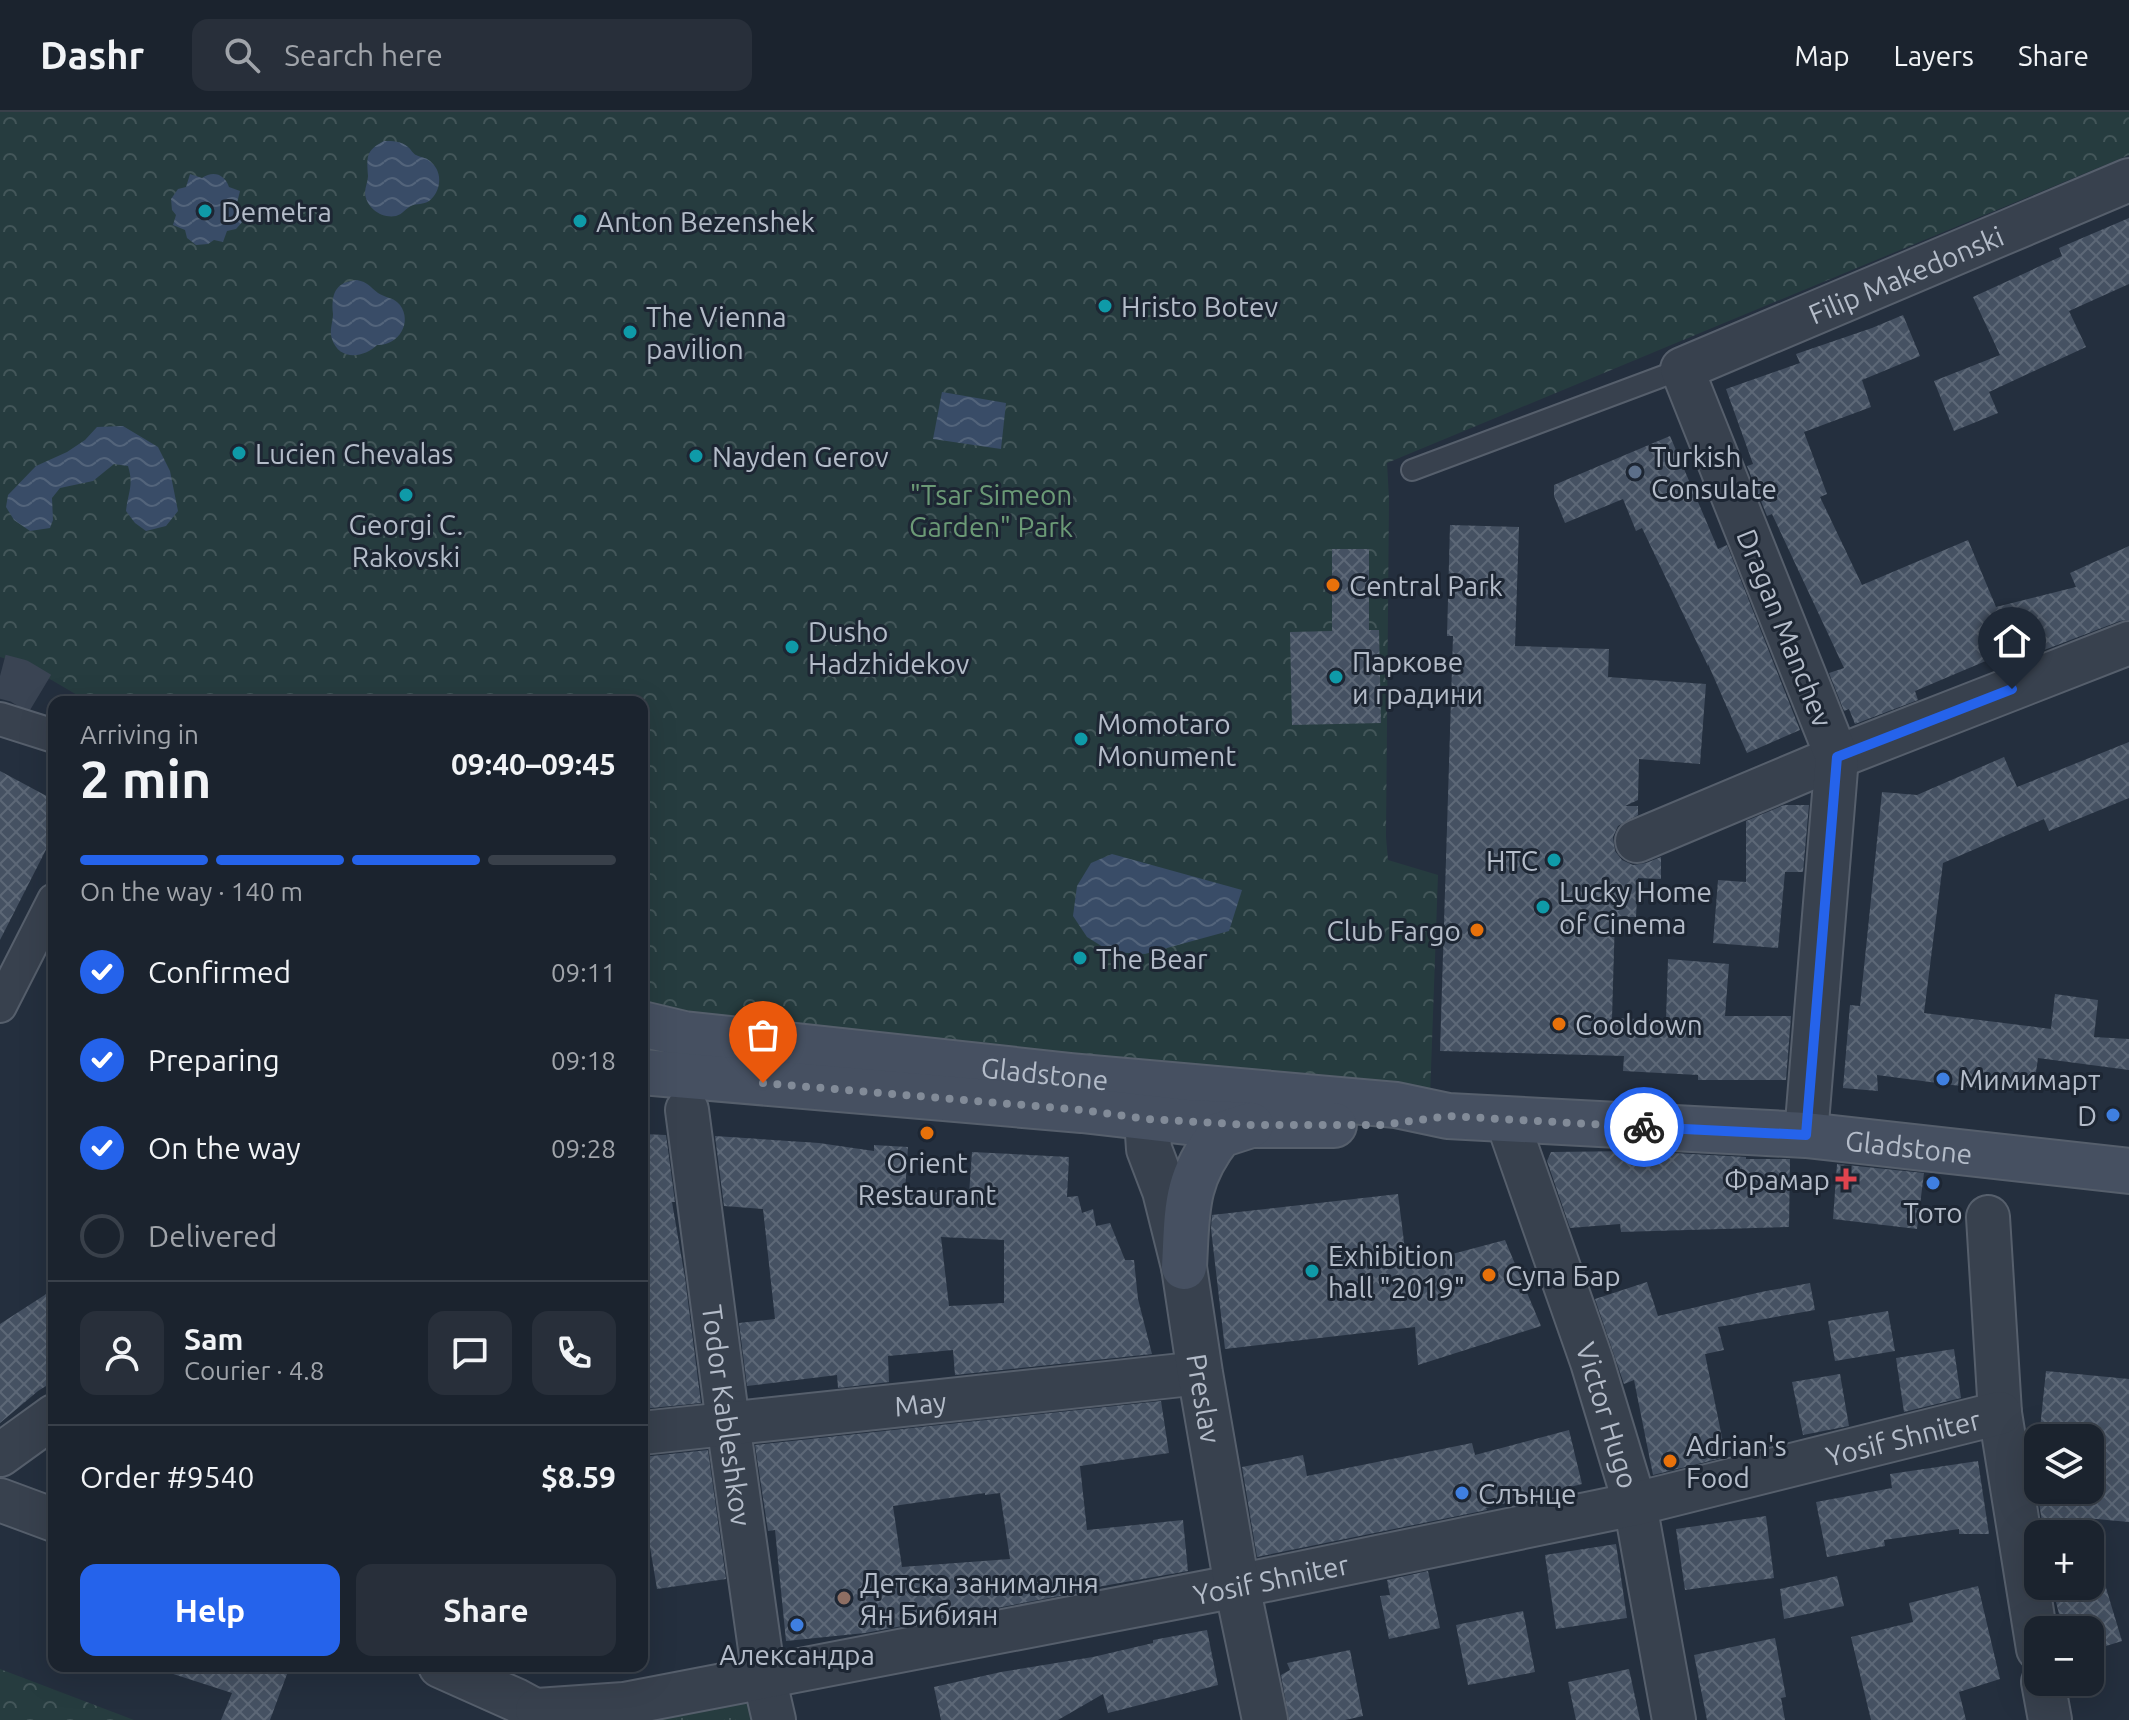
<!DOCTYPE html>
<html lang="en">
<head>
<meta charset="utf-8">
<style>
  :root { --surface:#1b232e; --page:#282f3a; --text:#f1f3f6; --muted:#a0a4aa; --line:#39404a; --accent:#2563eb }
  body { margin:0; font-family:Ubuntu,sans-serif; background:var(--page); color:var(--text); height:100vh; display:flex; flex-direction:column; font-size:30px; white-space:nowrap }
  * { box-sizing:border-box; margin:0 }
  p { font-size:26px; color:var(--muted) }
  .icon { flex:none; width:44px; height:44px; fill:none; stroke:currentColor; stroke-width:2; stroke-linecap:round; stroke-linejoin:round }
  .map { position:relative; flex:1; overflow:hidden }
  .drawer { position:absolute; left:48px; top:584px; width:600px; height:976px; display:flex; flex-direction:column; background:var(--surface); border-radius:16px; box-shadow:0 8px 32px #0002,0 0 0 2px var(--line) }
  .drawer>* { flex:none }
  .tools { position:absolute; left:2024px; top:1312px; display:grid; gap:16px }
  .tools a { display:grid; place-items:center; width:80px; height:80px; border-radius:16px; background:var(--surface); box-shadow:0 8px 32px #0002,0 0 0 2px var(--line); font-size:40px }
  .pin { position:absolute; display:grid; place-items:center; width:68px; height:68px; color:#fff; margin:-82px -34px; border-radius:50% 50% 50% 0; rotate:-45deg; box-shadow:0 0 8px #0007 }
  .pin .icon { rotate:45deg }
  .courier { position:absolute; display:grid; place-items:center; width:80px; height:80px; margin:-40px; border:6px solid #2563eb; border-radius:50%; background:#fff; color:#222; box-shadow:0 2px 10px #0007 }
  .summary em { font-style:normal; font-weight:600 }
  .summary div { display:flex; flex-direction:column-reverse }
  .summary { display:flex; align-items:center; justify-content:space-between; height:136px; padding:0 32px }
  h1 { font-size:52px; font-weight:600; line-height:60px }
  .bar { display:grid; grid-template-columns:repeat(4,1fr); gap:12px 8px; align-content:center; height:96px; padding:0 32px }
  .bar i { height:10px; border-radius:6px; background:var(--line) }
  .bar .current { background:var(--accent) }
  .bar p { grid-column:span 4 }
  .line { display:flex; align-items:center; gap:20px; padding:0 32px; border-top:2px solid var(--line) }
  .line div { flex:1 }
  .round { display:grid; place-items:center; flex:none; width:84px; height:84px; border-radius:16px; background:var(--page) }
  ol { padding:0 32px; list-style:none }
  li { display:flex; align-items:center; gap:24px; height:88px }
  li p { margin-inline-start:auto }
  li .icon { padding:8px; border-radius:50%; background:var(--accent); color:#fff; stroke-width:4 }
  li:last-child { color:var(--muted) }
  li i { width:44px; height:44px; border:4px solid var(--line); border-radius:50% }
  .button { display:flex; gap:16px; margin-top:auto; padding:16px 32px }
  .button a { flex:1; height:92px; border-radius:16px; background:var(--accent); color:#fff; font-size:32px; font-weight:600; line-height:92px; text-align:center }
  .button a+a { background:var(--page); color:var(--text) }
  header { display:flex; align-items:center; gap:48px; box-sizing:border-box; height:112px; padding:0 40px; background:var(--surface); border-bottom:2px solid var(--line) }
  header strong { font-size:38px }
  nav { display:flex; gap:44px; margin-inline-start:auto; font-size:28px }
  .search { width:560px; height:72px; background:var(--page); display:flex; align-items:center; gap:20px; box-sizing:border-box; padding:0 28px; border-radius:16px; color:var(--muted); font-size:30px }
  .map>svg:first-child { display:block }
</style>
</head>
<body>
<header>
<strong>Dashr</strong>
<div class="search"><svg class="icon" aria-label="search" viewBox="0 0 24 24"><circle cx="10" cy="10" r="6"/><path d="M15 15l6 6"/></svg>Search here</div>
<nav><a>Map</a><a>Layers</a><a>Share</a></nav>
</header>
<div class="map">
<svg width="2129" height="1608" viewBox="0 0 2129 1608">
  <defs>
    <pattern id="grass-tufts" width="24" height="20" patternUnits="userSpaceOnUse" patternTransform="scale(2)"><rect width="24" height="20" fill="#263c3f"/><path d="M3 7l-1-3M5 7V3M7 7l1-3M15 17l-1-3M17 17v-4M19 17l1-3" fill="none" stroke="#435659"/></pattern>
    <pattern id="forest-crowns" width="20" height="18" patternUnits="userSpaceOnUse" patternTransform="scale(2)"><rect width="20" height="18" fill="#263c3f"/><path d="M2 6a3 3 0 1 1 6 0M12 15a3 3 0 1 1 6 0" fill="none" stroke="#435659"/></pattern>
    <pattern id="water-waves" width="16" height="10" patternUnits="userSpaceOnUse" patternTransform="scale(2)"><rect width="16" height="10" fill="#394c67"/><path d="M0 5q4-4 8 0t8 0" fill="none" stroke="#53647b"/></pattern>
    <pattern id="building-cross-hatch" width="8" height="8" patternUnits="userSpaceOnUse" patternTransform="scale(2)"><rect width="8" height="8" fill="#455162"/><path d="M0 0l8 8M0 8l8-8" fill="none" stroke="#5d6877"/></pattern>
  </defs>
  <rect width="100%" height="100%" fill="#242f3e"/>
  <!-- grass -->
  <polygon fill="url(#grass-tufts)" points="764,1565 774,1608 560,1608"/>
  <!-- forest -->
  <g fill="url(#forest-crowns)">
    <polygon points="0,0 2129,0 2129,43 1387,351 1389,386 1386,725 1388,748 1438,763 1430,986 1024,944 642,893 642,590 89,590 26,553 0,545"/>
    <polygon points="0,1557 134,1608 0,1608"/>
  </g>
  <!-- water -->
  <g fill="url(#water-waves)">
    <path d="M384,29C393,29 401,29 408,35C411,37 413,42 416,43C422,46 427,45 432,51C443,61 441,80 429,89C423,93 417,91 411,94C406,96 403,102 396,104C382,107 366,96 365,81C365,75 368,69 368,64C367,45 365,39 384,29Z"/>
    <path d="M190,62L202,66C213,58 225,62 229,75L240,79L237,91L242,97L243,109L236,117L227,119L223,130L214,128L208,132L196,133L187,126L185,118L173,113L176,103L172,98L171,87L178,77L186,75Z"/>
    <path d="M357,168C368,170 370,175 378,181C385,186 394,185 400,193C413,211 398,234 377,233C364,246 339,249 332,227C329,218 333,210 333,202C331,182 335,170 357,168Z"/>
    <polygon points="942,280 1006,291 1001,337 933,327"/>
    <path d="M123,314L158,335L170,359L178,399L166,414L146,419L135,411L126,399C128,380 134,373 128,354L114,352L93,369L60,376L52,386L53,408L50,416L30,419L14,408L6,395L8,383L36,354L67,340L85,328L97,315Z"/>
    <polygon points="1112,742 1242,778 1229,819 1145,842 1111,840 1087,825 1073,804 1077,774 1091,751"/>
  </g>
  <!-- building -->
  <g fill="url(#building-cross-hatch)" fill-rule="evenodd">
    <polygon points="2129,106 2129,172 2069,199 2086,235 1989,280 1998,301 1954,319 1934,269 2000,243 1973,185 2062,144 2059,136"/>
    <polygon points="1903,203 1920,244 1862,268 1871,295 1804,320 1827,382 1820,385 1862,473 1968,428 1996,495 2076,475 2070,461 2129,434 2129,508 2120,509 2039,540 2035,528 1915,579 1918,588 1855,612 1849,597 1844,599 1829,561 1844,556 1772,402 1767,404 1747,354 1753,352 1726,277 1800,251 1796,242 1872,216"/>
    <polygon points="1670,324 1718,437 1727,433 1800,618 1747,641 1708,552 1708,554 1642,416 1636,419 1623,387 1565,411 1554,384 1554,373"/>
    <polygon points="1450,413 1519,415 1515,534 1609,537 1608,565 1706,572 1700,652 1639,647 1638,688 1625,694 1638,694 1638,703 1618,714 1613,725 1615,739 1622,748 1633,753 1646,751 1661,745 1661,767 1638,766 1636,805 1615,805 1612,906 1666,908 1668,847 1729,852 1725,904 1791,904 1786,968 1698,968 1698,963 1623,959 1624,944 1440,939 1453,524 1447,524"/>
    <polygon points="1332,437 1369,437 1369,518 1379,518 1381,611 1292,613 1290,520 1332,519"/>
    <polygon points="2129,630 2129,686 2049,719 2044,707 1943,751 1924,901 2051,917 2055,882 2098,888 2094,925 2129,927 2129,958 2038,946 2034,974 1984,968 1983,977 1877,963 1878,979 1843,976 1850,893 1860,894 1882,680 1917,683 2004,645 2017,675"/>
    <polygon points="0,659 54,688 54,722 0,828"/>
    <polygon points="1784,693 1809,693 1803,760 1785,760 1778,836 1713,831 1718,768 1746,770 1746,709"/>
    <polygon points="642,1022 666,1023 675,1090 672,1090 685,1166 701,1291 642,1297"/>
    <path d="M715,1024L819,1031L874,1039V1033L908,1035L905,1079L969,1082L972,1040L1069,1045L1067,1085L1078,1084L1082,1101L1093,1097L1096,1114L1110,1111L1125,1148H1134L1138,1187L1152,1242L955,1263L953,1238L888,1244L889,1270L838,1276L837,1263L747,1274L739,1211L775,1207L763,1097L724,1094ZM941,1125L1004,1128V1191L949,1194Z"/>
    <polygon points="1637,1039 1746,1045 1746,1047 1790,1047 1789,1115 1621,1120 1620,1112 1570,1116 1547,1049 1551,1040"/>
    <polygon points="1837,1052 1924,1061 1917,1117 1833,1107"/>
    <polygon points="1398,1082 1407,1154 1505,1128 1541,1214 1418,1253 1415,1215 1225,1237 1211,1117 1212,1103"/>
    <polygon points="1647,1170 1658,1204 1761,1180 1810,1171 1815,1198 1718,1215 1724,1238 1705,1242 1726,1345 1653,1363 1634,1268 1624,1272 1595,1187"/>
    <polygon points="54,1177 54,1269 38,1279 0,1311 0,1212"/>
    <polygon points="1888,1199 1895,1239 1835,1249 1828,1209"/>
    <polygon points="1954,1237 1961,1286 1904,1300 1896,1246"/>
    <polygon points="2046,1259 2129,1267 2129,1410 2085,1406 2090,1422 2044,1422 2035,1366 2038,1335 2038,1378 2090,1378 2090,1326 2039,1326"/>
    <polygon points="1840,1262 1849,1314 1803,1323 1792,1270"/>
    <path d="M1161,1289L1169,1341L1080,1354L1087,1418L1183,1408L1188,1459L1086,1477V1479L865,1521L786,1529L775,1418L768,1419L755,1333ZM985,1381V1383L1000,1381L1010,1447L902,1455L893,1394Z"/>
    <polygon points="1569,1318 1582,1372 1486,1396 1487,1398 1257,1445 1242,1355 1303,1343 1307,1364 1472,1331 1475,1343"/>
    <polygon points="708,1338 726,1467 657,1477 648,1423 645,1424 642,1407 642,1345"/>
    <polygon points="1978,1349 1989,1422 1959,1422 1959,1417 1884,1428 1885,1434 1827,1445 1816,1390 1892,1376 1890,1362"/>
    <polygon points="1766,1404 1774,1466 1685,1478 1676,1417"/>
    <polygon points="1616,1432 1627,1506 1556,1517 1545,1443"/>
    <polygon points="2097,1446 2122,1529 2090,1539 2090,1518 2063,1518 2052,1474 2090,1474 2090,1448"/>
    <polygon points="1428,1459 1440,1516 1389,1527 1380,1484 1390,1483 1387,1468"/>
    <polygon points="1837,1464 1844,1494 1784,1507 1780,1477"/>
    <polygon points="1978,1474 2000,1567 1959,1580 1966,1608 1871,1608 1851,1525 1913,1510 1909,1491"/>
    <polygon points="1523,1499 1535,1560 1468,1573 1456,1513"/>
    <polygon points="1207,1518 1218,1573 1108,1601 1103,1582 1058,1608 941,1608 934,1575 1001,1560 1093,1545 1153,1531 1153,1528"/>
    <polygon points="1775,1526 1786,1585 1781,1586 1785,1608 1707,1608 1694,1543"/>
    <polygon points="1350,1538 1363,1604 1345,1608 1289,1608 1281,1563 1290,1558 1287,1551"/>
    <polygon points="168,1554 290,1554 270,1608 221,1608 232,1581 167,1560"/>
    <polygon points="1629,1557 1640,1608 1576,1608 1568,1570"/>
  </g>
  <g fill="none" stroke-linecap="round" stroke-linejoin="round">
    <!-- secondary-tunnel -->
    <polyline stroke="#3a4453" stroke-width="44" stroke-dasharray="44 22" stroke-linecap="butt" points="0,564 19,569 54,590"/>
    <defs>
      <polyline id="service" points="1412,358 1682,257"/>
      <g id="pedestrian">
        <polyline points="0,607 54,624"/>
        <polyline points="0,894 54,788"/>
      </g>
      <g id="minor">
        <polyline points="1637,729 1837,645 2129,531"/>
        <path id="s1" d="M687,998L728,1311L764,1565L774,1608"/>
        <path id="s2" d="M1507,1008L1592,1250L1635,1392L1674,1608"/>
        <path id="s3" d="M1806,1023L1837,645L1682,257L2129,68"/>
        <polyline points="1988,1105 2000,1301 2038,1537"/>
        <path id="s4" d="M642,1321L1200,1261"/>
        <polyline points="0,1343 54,1304"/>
        <polyline points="0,1388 54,1408"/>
        <polyline points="440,1554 516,1588 553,1608"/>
        <polyline points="2043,1570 2050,1608"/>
        <path id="s5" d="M537,1598L624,1592L1237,1474L1635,1392L2000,1301"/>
      </g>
      <g id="tertiary">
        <path id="s6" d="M1169,974L1147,1007L1149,1037L1165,1079L1184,1155L1200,1261L1237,1474L1265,1608"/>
      </g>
      <g id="secondary">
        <path id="s7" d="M642,912L684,922L1071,964L1396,993L1448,1004L1806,1023L2129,1059"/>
        <polyline points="642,960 1082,998 1187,1010 1251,1013 1334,1013"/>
        <path d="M1184,1155C1187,1100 1184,1068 1220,1023L1251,1013"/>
      </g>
    </defs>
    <!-- service casing -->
    <use href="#service" stroke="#565f6c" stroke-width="24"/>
    <!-- pedestrian casing -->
    <use href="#pedestrian" stroke="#565f6c" stroke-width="36"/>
    <!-- minor casing -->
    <use href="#minor" stroke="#565f6c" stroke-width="46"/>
    <!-- tertiary casing -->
    <use href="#tertiary" stroke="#565f6c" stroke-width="48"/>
    <!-- secondary casing -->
    <use href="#secondary" stroke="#565f6c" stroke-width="48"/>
    <!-- service -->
    <use href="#service" stroke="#38414e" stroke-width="20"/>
    <!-- pedestrian -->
    <use href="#pedestrian" stroke="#38414e" stroke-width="32"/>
    <!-- minor -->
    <use href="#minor" stroke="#38414e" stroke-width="42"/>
    <!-- tertiary -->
    <use href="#tertiary" stroke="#38414e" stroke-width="44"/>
    <!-- secondary -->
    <use href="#secondary" stroke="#465061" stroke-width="44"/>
  </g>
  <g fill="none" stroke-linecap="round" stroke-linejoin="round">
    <!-- done -->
    <polyline stroke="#828b98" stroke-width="8" stroke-dasharray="0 14.4" points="763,971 1082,998 1147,1007 1251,1013 1382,1013 1448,1004 1644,1015"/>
    <!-- route -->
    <polyline stroke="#2563eb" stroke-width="10" points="1644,1015 1806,1023 1837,645 2012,577"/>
  </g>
  <!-- markers -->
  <g fill="#0f9aa8" stroke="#1d2633" stroke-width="3">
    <circle cx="205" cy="99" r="8"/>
    <circle cx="580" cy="109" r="8"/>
    <circle cx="1105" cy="194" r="8"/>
    <circle cx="630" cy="220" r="8"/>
    <circle cx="239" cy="341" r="8"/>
    <circle cx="696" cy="344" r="8"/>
    <circle cx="406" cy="383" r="8"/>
    <circle cx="792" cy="535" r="8"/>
    <circle cx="1336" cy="565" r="8"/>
    <circle cx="1081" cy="627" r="8"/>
    <circle cx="1554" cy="748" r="8"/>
    <circle cx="1543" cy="795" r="8"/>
    <circle cx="1080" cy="846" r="8"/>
    <circle cx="1312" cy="1159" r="8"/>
  </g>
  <circle fill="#5c6f8a" stroke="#1d2633" stroke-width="3" cx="1635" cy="360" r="8"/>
  <g fill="#e8710a" stroke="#1d2633" stroke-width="3">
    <circle cx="1333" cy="473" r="8"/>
    <circle cx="1477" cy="818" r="8"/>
    <circle cx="1559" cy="912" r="8"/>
    <circle cx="927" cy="1021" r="8"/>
    <circle cx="1489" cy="1163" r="8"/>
    <circle cx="1670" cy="1349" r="8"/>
  </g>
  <g fill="#3f7fe0" stroke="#1d2633" stroke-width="3">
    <circle cx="1943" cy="967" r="8"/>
    <circle cx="2113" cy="1003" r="8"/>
    <circle cx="1933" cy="1071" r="8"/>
    <circle cx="1462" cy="1381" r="8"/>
    <circle cx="797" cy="1513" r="8"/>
  </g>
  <path fill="#e0444e" stroke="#1d2633" stroke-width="3" d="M1842 1055h8v8h8v8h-8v8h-8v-8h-8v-8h8z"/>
  <circle fill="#8d6e63" stroke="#1d2633" stroke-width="3" cx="844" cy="1486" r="8"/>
  <g text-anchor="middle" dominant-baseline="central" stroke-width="6" stroke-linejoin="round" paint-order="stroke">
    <!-- poi labels -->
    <g font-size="28" fill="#b4bcc9" stroke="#1d2633" text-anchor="start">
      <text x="221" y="99">Demetra</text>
      <text x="596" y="109">Anton Bezenshek</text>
      <text x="1121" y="194">Hristo Botev</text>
      <text x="646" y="204">The Vienna<tspan x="646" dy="32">pavilion</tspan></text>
      <text x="255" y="341">Lucien Chevalas</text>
      <text x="712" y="344">Nayden Gerov</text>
      <text x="1651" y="344">Turkish<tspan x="1651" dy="32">Consulate</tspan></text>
      <text x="406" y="412" text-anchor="middle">Georgi C.<tspan x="406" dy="32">Rakovski</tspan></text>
      <text x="1349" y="473">Central Park</text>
      <text x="808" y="519">Dusho<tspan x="808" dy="32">Hadzhidekov</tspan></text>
      <text x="1352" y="549">Паркове<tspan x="1352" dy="32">и градини</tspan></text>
      <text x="1097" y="611">Momotaro<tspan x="1097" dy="32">Monument</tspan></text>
      <text x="1538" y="748" text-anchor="end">НТС</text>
      <text x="1559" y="779">Lucky Home<tspan x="1559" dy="32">of Cinema</tspan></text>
      <text x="1461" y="818" text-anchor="end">Club Fargo</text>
      <text x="1096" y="846">The Bear</text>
      <text x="1575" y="912">Cooldown</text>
      <text x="1959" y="967">Мимимарт</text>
      <text x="2097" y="1003" text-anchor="end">D</text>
      <text x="927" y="1050" text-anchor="middle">Orient<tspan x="927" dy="32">Restaurant</tspan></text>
      <text x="1830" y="1067" text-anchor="end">Фрамар</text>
      <text x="1933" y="1100" text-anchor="middle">Тото</text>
      <text x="1328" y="1143">Exhibition<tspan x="1328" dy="32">hall "2019"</tspan></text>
      <text x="1505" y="1163">Супа Бар</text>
      <text x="1686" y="1333">Adrian's<tspan x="1686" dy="32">Food</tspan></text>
      <text x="1478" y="1381">Слънце</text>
      <text x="860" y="1470">Детска занималня<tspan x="860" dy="32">Ян Бибиян</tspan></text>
      <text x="797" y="1542" text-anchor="middle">Александра</text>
    </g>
    <!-- street labels -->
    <g font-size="28" fill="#b4bcc9" stroke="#1d2633">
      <text stroke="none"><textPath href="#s3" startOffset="1040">Filip Makedonski</textPath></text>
      <text transform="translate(1785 516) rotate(68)">Dragan Manchev</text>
      <text stroke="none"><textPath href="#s7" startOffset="406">Gladstone</textPath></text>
      <text stroke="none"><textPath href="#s7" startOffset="1274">Gladstone</textPath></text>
      <text stroke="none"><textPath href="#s6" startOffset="326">Preslav</textPath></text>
      <text stroke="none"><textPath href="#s4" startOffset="280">May</textPath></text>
      <text stroke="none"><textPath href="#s1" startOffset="308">Todor Kableshkov</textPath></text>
      <text stroke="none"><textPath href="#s2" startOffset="312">Victor Hugo</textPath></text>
      <text stroke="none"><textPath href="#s5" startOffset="1394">Yosif Shniter</textPath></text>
      <text stroke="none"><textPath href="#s5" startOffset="746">Yosif Shniter</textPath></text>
    </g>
    <!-- park labels -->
    <g font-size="28" fill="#6b9a76" stroke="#1d2633">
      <text x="991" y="382">"Tsar Simeon<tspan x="991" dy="32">Garden" Park</tspan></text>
    </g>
  </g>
</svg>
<div class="tools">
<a><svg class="icon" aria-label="layers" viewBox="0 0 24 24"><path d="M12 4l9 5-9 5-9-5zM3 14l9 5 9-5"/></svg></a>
<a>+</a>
<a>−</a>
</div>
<div class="pin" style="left:763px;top:971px;background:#ea580c"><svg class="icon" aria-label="bag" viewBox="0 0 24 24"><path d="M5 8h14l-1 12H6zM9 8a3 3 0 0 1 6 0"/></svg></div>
<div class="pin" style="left:2012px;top:577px;background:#1f2937"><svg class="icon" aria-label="home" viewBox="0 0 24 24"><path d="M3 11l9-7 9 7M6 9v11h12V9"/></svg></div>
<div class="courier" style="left:1644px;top:1015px"><svg class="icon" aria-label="bike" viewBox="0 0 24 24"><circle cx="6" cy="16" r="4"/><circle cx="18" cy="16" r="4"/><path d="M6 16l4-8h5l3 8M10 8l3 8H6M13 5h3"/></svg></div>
<section class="drawer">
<div class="summary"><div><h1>2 min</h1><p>Arriving in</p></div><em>09:40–09:45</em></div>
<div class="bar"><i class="current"></i><i class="current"></i><i class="current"></i><i></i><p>On the way · 140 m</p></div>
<ol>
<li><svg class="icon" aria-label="check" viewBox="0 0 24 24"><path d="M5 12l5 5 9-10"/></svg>Confirmed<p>09:11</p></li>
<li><svg class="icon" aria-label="check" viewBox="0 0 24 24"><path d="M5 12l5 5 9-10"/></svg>Preparing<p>09:18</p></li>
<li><svg class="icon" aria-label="check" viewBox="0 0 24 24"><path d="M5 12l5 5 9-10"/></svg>On the way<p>09:28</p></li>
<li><i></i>Delivered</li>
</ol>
<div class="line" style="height:144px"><a class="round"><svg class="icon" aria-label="person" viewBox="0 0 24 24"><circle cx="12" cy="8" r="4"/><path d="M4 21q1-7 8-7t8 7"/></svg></a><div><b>Sam</b><p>Courier · 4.8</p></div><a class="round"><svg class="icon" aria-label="chat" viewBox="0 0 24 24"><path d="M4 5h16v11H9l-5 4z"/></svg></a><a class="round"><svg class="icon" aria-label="phone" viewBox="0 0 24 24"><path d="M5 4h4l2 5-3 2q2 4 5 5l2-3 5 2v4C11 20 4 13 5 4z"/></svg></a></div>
<div class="line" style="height:104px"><div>Order #9540</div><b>$8.59</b></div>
<div class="button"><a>Help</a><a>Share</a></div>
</section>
</div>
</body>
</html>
